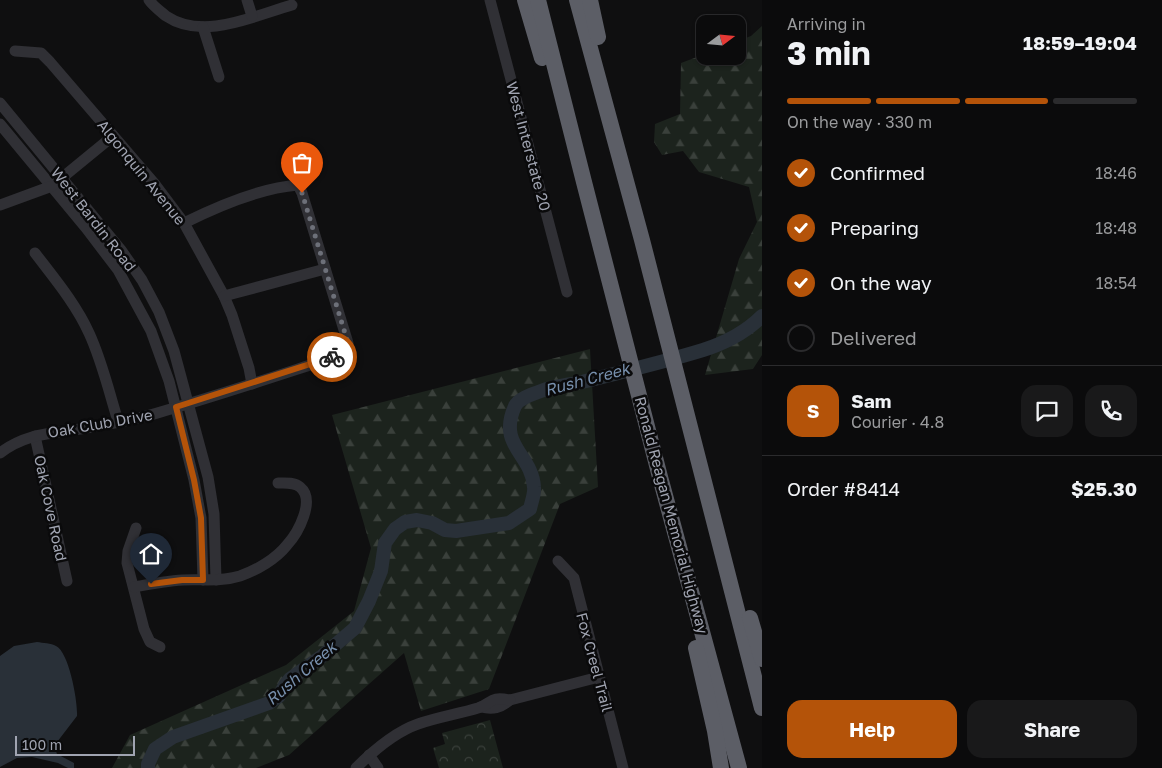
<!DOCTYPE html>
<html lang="en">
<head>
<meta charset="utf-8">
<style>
  :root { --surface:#0b0b0c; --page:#19191a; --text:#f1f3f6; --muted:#9a9b9d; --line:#2b2b2d; --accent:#b45309 }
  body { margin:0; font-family:"Golos Text",sans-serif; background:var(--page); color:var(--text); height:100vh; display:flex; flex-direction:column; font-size:19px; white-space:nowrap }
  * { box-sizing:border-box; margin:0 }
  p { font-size:16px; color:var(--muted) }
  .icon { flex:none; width:28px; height:28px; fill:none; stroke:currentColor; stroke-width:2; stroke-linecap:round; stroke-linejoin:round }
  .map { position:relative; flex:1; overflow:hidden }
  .drawer { display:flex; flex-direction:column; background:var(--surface); width:400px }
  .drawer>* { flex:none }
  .needle { width:32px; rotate:74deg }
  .controls { position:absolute; left:696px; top:15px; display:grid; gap:10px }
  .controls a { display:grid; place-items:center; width:50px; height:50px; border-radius:10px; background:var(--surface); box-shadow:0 1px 4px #0004,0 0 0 1px var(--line); font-size:25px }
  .scale { position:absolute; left:15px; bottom:12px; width:120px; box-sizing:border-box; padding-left:5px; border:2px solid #a0a4b1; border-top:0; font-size:14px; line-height:18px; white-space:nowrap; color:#a0a4b1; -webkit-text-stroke:4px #0a0a0b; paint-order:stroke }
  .pin { position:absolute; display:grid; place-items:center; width:42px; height:42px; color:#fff; margin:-51px -21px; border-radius:50% 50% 50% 0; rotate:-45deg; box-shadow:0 0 5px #0007 }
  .pin .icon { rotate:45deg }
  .courier { position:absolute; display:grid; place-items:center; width:50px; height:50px; margin:-25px; border:4px solid #b45309; border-radius:50%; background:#fff; color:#222; box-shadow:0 1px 6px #0007 }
  .head em { font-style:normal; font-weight:700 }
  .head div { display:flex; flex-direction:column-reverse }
  .head { display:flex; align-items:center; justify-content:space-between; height:85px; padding:0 25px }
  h1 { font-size:32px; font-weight:700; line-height:38px }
  .bar { display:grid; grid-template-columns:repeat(4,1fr); gap:8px 5px; align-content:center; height:60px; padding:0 25px }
  .bar i { height:6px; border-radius:4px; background:var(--line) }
  .bar .current { background:var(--accent) }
  .bar p { grid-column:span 4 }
  .line { display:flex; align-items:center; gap:12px; padding:0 25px; border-top:1px solid var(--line) }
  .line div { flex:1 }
  .round { display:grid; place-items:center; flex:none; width:52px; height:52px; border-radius:15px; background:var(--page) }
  ol { padding:0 25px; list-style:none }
  li { display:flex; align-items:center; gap:15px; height:55px }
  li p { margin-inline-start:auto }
  li .icon { padding:5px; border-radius:50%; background:var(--accent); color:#fff; stroke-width:4 }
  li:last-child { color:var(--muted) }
  li i { width:28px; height:28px; border:2px solid var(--line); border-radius:50% }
  .button { display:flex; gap:10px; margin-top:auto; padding:10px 25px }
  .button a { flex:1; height:58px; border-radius:15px; background:var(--accent); color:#fff; font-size:20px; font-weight:700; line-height:58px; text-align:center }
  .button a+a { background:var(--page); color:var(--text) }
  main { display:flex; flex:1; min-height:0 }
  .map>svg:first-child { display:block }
</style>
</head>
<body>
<main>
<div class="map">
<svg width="762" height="768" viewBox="0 0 762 768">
  <defs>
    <pattern id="forest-firs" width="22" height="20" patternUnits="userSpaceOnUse" patternTransform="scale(1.25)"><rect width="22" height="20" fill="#1c231d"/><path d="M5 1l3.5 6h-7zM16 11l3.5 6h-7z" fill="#3a403b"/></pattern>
    <pattern id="park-crowns" width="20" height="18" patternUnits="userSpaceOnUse" patternTransform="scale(1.25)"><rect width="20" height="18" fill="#1c231d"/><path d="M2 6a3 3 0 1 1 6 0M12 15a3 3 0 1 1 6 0" fill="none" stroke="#3a403b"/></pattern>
  </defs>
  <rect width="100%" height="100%" fill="#0f0f10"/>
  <!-- forest -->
  <g fill="url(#forest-firs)">
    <polygon points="762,26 762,355 753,369 705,375 739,259 757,222 749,187 699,172 683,151 662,155 654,142 655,124 680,114 681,63 705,54 705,56 738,56 738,41 751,36"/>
    <polygon points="590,349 598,487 560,504 489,689 421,711 404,653 289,755 256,768 112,768 130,735 286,665 354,611 371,548 332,415"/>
  </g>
  <!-- park -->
  <polygon fill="url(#park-crowns)" points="490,720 503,768 439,768 433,748 445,744 442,733"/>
  <!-- water -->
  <path fill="#293038" d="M37,642C43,643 51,643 56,646C69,652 78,702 77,716L54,746L57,754L74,763V768H68L58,763L32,757L17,758L0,767V656L14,646Z"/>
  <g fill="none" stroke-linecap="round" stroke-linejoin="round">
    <!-- river -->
    <path stroke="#293038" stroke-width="14" d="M148,768V764L155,749L173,737L269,703L279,696L285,685L290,679L321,657L355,628L369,601L381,571L385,543L395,529L405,522L417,520L432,523L445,530L456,531L509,523L530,509C531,503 535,494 534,487C532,454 497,446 515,406C519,398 533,394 541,391C554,386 568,385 582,382C622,372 664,362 703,350C725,343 746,332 762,316"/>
    <!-- minor -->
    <g stroke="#303035" stroke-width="11">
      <path d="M149,0C153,6 160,11 166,16C203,41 253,16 292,5"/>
      <polyline points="247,0 252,16"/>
      <polyline points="490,0 567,292"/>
      <polyline points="203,27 219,77"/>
      <polyline points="15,51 41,53 50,62 154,183 184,223 224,296 232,315 249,368 252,384"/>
      <polyline points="0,103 121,250 142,280 159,312 174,351 208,477 214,514 216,580"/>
      <polyline points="0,124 86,228 118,270 151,331 169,381 194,480 201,518 203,580"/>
      <polyline points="0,205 52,186 113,136"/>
      <path d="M35,253C54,278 76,304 89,333C102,361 109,392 118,421"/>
      <polyline points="224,296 325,269"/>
      <polyline points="35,436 67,581"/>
      <path d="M0,453C28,432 53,434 86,428C111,424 139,419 164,411C223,394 282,374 341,355L346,351L348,343L302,193L298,185C260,188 218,206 184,223"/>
      <polyline points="136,528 128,551 127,563 144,629 150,642 160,647"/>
      <polyline points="558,561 574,578 623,768"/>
      <path d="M134,587C150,584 166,581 183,580C202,579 221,582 240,576C257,570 276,559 287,545C298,533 316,500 300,487C294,482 284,483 278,483"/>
      <path d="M481,707C493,710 500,708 510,700L599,677"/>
      <polyline points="369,755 378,768"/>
      <path d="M356,768C373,751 395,732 418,724C438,717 458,714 478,708C493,703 489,696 510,700"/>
    </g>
    <!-- highway -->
    <g stroke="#5c5e66" stroke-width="16">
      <polyline points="525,0 542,58"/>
      <polyline points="538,0 584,182 660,477 739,768"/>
      <polyline points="577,0 642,240 762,708"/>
      <polyline points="590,0 598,37"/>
      <polyline points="750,618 762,659"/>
      <polyline points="696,648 715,731 721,768"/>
    </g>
  </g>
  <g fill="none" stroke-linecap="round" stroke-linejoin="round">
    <!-- done -->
    <polyline stroke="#6d7079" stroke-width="5" stroke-dasharray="0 9" points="302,193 348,343 346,351 332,357"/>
    <!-- route -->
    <polyline stroke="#b45309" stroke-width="6" points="151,584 182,580 203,580 201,518 194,480 176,407 332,357"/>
  </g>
  <g text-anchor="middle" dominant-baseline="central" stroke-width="5" stroke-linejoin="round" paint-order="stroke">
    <!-- street labels -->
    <g font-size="15" fill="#a0a4b1" stroke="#0a0a0b">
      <text transform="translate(529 146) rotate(75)">West Interstate 20</text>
      <text transform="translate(142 172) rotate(51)">Algonquin Avenue</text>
      <text transform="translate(94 219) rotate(52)">West Bardin Road</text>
      <text transform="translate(100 423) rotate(-10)">Oak Club Drive</text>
      <text transform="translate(51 508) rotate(78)">Oak Cove Road</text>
      <text transform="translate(672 515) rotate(75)">Ronald Reagan Memorial Highway</text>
      <text transform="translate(595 662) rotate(75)">Fox Creel Trail</text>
    </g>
    <!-- water labels -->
    <g font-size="16" font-style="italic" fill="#778fac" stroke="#0a0a0b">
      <text transform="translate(587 379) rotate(-15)">Rush Creek</text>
      <text transform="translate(301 673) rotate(-41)">Rush Creek</text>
    </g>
  </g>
</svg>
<div class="controls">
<a><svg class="needle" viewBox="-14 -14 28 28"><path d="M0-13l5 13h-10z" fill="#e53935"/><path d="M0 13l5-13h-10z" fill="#9a9b9d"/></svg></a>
</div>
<div class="scale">100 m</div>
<div class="pin" style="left:302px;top:193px;background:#ea580c"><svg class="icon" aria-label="bag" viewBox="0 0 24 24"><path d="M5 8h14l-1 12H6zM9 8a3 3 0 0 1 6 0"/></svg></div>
<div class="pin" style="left:151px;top:584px;background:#1f2937"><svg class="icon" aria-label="home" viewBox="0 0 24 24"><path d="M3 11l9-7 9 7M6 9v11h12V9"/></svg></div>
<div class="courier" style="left:332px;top:357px"><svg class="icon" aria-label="bike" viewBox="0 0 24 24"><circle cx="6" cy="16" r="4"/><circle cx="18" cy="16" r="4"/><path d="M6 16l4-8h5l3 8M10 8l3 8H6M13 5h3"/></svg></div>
</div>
<section class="drawer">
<div class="head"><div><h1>3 min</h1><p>Arriving in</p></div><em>18:59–19:04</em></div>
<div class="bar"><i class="current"></i><i class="current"></i><i class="current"></i><i></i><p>On the way · 330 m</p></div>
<ol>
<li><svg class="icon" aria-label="check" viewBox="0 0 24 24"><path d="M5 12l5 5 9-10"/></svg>Confirmed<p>18:46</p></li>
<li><svg class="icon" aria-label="check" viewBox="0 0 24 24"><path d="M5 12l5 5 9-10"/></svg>Preparing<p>18:48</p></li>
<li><svg class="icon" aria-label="check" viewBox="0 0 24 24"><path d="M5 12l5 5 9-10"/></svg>On the way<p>18:54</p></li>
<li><i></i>Delivered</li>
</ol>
<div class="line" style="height:90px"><b class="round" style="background:var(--accent);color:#fff">S</b><div><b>Sam</b><p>Courier · 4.8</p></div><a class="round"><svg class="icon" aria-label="chat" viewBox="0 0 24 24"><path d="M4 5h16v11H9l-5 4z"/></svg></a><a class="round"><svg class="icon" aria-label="phone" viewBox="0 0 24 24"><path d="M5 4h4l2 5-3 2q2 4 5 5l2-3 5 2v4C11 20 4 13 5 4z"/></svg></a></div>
<div class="line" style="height:65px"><div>Order #8414</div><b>$25.30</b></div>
<div class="button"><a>Help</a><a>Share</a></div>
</section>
</main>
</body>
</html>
